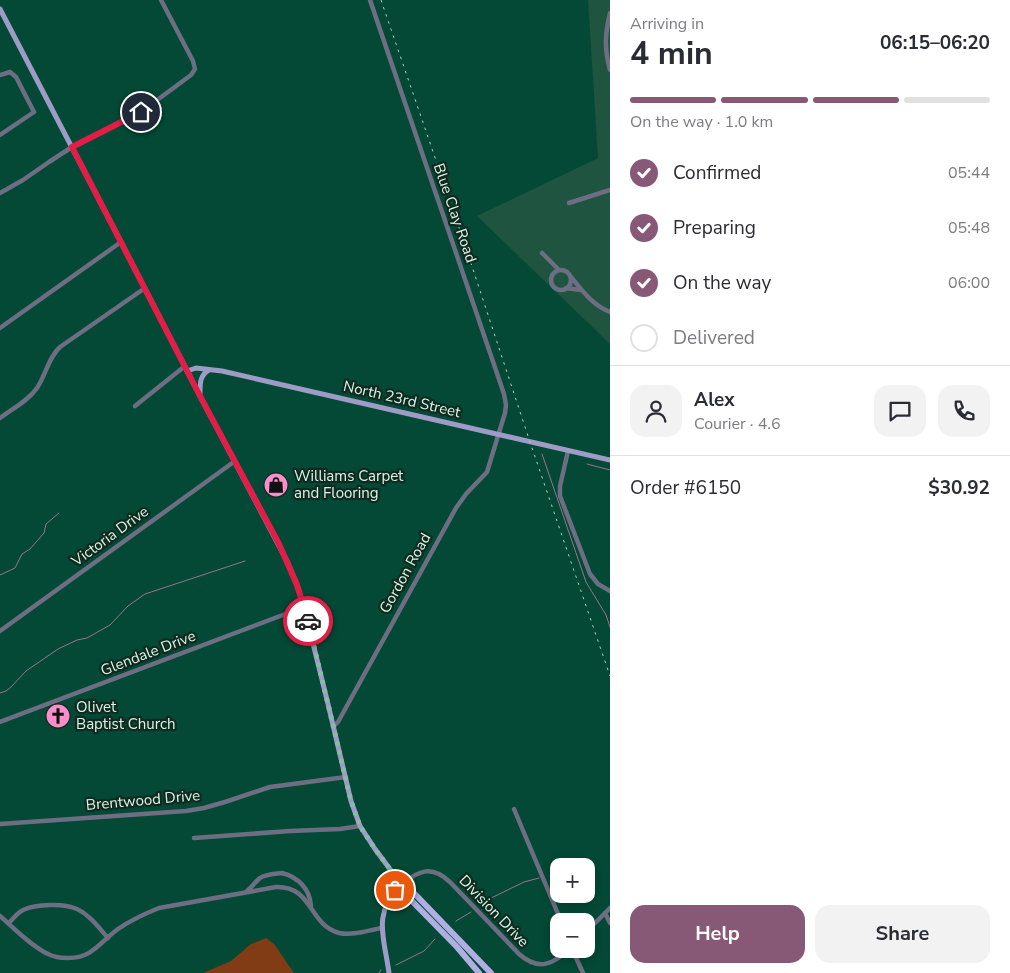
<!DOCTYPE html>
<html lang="en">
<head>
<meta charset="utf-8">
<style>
  :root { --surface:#fff; --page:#f2f2f3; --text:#2b2b33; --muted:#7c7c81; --line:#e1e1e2; --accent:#885877 }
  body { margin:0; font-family:"Nunito Sans",sans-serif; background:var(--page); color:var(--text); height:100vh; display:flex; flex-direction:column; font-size:19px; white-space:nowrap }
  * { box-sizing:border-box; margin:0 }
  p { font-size:16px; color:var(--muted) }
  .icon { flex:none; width:28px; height:28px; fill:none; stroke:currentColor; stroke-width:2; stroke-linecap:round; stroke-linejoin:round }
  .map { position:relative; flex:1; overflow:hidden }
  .sheet { display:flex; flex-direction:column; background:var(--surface); width:400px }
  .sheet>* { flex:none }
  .tools { position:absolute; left:550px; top:858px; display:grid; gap:10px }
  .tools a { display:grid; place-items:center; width:45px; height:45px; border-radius:10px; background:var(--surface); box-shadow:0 2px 8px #0003; font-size:25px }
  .pin { position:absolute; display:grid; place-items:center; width:42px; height:42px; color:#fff; margin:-21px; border:2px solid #fff; border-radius:50%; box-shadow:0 1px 5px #0007 }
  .courier { position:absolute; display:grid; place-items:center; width:50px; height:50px; margin:-25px; border:4px solid #e11d48; border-radius:50%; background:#fff; color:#222; box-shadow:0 1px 6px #0007 }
  .overview em { font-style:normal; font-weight:700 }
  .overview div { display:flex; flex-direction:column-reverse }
  .overview { display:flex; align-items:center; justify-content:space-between; height:85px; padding:0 20px }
  h1 { font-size:32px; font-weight:700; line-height:38px }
  .bar { display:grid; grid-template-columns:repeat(4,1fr); gap:8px 5px; align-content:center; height:60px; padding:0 20px }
  .bar i { height:6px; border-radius:4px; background:var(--line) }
  .bar .current { background:var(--accent) }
  .bar p { grid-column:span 4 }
  .line { display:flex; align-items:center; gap:12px; padding:0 20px; border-top:1px solid var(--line) }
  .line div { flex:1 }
  .round { display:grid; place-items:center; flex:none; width:52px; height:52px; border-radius:15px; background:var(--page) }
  ol { padding:0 20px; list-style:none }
  li { display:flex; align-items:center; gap:15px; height:55px }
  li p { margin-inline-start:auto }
  li .icon { padding:5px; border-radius:50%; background:var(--accent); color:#fff; stroke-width:4 }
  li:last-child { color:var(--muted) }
  li i { width:28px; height:28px; border:2px solid var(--line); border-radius:50% }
  .cta { display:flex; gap:10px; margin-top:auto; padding:10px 20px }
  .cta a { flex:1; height:58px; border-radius:15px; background:var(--accent); color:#fff; font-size:20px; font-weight:700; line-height:58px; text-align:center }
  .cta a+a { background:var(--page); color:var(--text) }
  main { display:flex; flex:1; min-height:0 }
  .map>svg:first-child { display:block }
</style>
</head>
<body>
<main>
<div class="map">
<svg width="610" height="973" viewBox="0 0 610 973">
  <rect width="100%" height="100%" fill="#034935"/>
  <!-- built -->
  <polygon fill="#1f5441" points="588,0 610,0 610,344 477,216 598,158"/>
  <!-- green -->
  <polygon fill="#813c15" points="266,938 274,944 294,973 203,973 231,961 251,944"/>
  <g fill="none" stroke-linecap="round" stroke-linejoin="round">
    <!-- stream -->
    <g stroke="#9c728c" stroke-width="1">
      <polyline points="542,454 586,582 606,615 610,627"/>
      <polyline points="587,464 610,470"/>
      <polyline points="0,575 15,568 22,554 30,549 44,533 46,524 59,513"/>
      <polyline points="0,693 6,691 11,687 26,671 58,649 77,640 87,638 110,625 128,606 145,594 245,561"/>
      <polyline points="481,903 524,882 539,878"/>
      <polyline points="456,921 471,912"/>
      <polyline points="396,965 424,951 435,939"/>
      <polyline points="379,973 381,970"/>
    </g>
    <!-- minor -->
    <g stroke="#6e6e83" stroke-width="4.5">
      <path d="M610,13C605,34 604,48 610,70"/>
      <polyline points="0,75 10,72 16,77 34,112 0,135"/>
      <polyline points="0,193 23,180 49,162 72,147 141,112 191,75 195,69 193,61 161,0"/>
      <polyline points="569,203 610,190"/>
      <polyline points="542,253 559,270"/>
      <circle cx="561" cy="280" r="10"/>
      <path d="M571,277C583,291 592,305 610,312"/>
      <polyline points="566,288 581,290"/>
      <polyline points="0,328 121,242"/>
      <polyline points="135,406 185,366"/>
      <path d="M0,418C12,409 28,401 37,388C46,375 48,358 60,347L145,288"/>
      <polyline points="568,451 560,486 560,496 590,574 598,584 610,591"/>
      <polyline points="0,631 235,461"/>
      <polyline points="0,722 304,607"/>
      <polyline points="334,726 338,722 456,508 466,494 487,472 505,413 506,405 504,394 370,0"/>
      <polyline points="514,809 561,921"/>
      <polyline points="0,824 186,811 204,808 225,802 270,787 346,777"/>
      <polyline points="194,838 290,831 340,829 360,826"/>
      <path d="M401,884C420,870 432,865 450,882L519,954C538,971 553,965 569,949"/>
      <path d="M247,891C252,887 255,882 260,878C266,874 275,874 282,873C298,877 310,889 311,906"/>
      <polyline points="605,913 610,923"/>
      <path d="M0,916C15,929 30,945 48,954C54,957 60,958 67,958C92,959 100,942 118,929C131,920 144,914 159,908L276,887C313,886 308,924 339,933C353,936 369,930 382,928"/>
      <path d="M9,923C13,919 17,913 23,910C36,904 64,903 77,909C90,915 99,928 108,938"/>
      <polyline points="586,932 610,908"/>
      <polyline points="572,949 583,973"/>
    </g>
    <!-- major -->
    <g stroke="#9e9cc7" stroke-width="5">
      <path d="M0,9L121,242L200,396L287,561L297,585L304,607L328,704L351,801L360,826L375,849L401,884C372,915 384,936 389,973"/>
      <polyline points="187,371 196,368 222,371 610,460"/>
      <path d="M200,393C200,383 200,375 209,370"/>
    </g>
    <!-- highway -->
    <g stroke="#b0aee2" stroke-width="6">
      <polyline points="401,884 411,890 491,973"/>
      <polyline points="402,884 406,895 457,947 479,973"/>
    </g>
    <!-- rail -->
    <polyline stroke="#acd2c3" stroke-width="1" stroke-dasharray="2.5 5" stroke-linecap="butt" points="381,0 464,242 530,442 610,676"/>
  </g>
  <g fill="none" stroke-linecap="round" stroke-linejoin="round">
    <!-- done -->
    <polyline stroke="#8db9a9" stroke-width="5" stroke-dasharray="0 9" points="308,621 328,704 351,801 360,826 375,849 401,884 395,890"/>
    <!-- route -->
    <polyline stroke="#e11d48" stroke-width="6" points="141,112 72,147 200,396 279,544 297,585 308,621"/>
  </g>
  <!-- icons -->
  <defs>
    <symbol id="shop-disc" viewBox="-11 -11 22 22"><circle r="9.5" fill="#f98fca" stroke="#112a20"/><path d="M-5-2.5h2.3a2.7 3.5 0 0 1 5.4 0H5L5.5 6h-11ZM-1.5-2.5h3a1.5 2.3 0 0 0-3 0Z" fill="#111"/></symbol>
    <symbol id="church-disc" viewBox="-11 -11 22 22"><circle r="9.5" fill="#f98fca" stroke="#112a20"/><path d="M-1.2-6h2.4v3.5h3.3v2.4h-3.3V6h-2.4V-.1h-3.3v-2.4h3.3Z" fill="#111"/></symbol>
  </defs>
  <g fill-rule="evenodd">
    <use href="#shop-disc" x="262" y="471" width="28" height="28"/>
    <use href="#church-disc" x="44" y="702" width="28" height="28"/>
  </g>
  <g text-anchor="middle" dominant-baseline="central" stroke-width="4.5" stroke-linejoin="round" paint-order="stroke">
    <!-- street labels -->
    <g font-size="15" fill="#d8f6e8" stroke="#112a20">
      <text transform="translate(455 213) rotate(71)">Blue Clay Road</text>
      <text transform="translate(402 399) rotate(13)">North 23rd Street</text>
      <text transform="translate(110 536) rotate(-36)">Victoria Drive</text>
      <text transform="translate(405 573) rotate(-61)">Gordon Road</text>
      <text transform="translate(148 653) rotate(-21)">Glendale Drive</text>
      <text transform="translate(143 800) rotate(-5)">Brentwood Drive</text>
      <text transform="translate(494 911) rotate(46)">Division Drive</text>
    </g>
    <!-- poi labels -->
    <g font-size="15" fill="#d8f6e8" stroke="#112a20" text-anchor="start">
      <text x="294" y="476">Williams Carpet<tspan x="294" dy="17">and Flooring</tspan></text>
      <text x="76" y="707">Olivet<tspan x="76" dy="17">Baptist Church</tspan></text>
    </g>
  </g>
</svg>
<div class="tools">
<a>+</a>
<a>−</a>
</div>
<div class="pin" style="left:395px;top:890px;background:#ea580c"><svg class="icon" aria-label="bag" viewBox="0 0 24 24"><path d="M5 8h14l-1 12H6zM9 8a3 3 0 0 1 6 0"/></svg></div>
<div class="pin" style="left:141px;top:112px;background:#1f2937"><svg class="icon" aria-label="home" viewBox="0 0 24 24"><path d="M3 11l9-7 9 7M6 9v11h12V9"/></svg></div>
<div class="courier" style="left:308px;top:621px"><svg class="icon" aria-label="car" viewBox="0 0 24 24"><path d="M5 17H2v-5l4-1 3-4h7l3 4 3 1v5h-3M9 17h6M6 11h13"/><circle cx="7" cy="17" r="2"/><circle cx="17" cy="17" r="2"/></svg></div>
</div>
<section class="sheet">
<div class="overview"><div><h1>4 min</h1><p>Arriving in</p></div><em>06:15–06:20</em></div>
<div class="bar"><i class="current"></i><i class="current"></i><i class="current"></i><i></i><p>On the way · 1.0 km</p></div>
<ol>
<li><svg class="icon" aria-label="check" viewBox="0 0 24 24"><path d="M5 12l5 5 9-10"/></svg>Confirmed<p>05:44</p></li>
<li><svg class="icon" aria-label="check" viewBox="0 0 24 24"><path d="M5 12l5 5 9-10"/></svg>Preparing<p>05:48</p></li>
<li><svg class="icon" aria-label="check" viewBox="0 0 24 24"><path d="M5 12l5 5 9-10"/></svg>On the way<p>06:00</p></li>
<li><i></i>Delivered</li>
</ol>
<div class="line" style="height:90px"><a class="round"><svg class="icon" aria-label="person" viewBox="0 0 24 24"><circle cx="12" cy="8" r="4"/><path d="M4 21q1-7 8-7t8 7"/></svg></a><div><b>Alex</b><p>Courier · 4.6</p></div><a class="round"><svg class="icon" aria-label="chat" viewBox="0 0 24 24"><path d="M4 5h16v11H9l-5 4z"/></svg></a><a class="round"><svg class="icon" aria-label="phone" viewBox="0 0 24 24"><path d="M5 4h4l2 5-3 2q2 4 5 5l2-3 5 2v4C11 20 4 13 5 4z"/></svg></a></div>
<div class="line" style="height:65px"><div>Order #6150</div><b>$30.92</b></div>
<div class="cta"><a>Help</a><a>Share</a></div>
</section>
</main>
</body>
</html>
